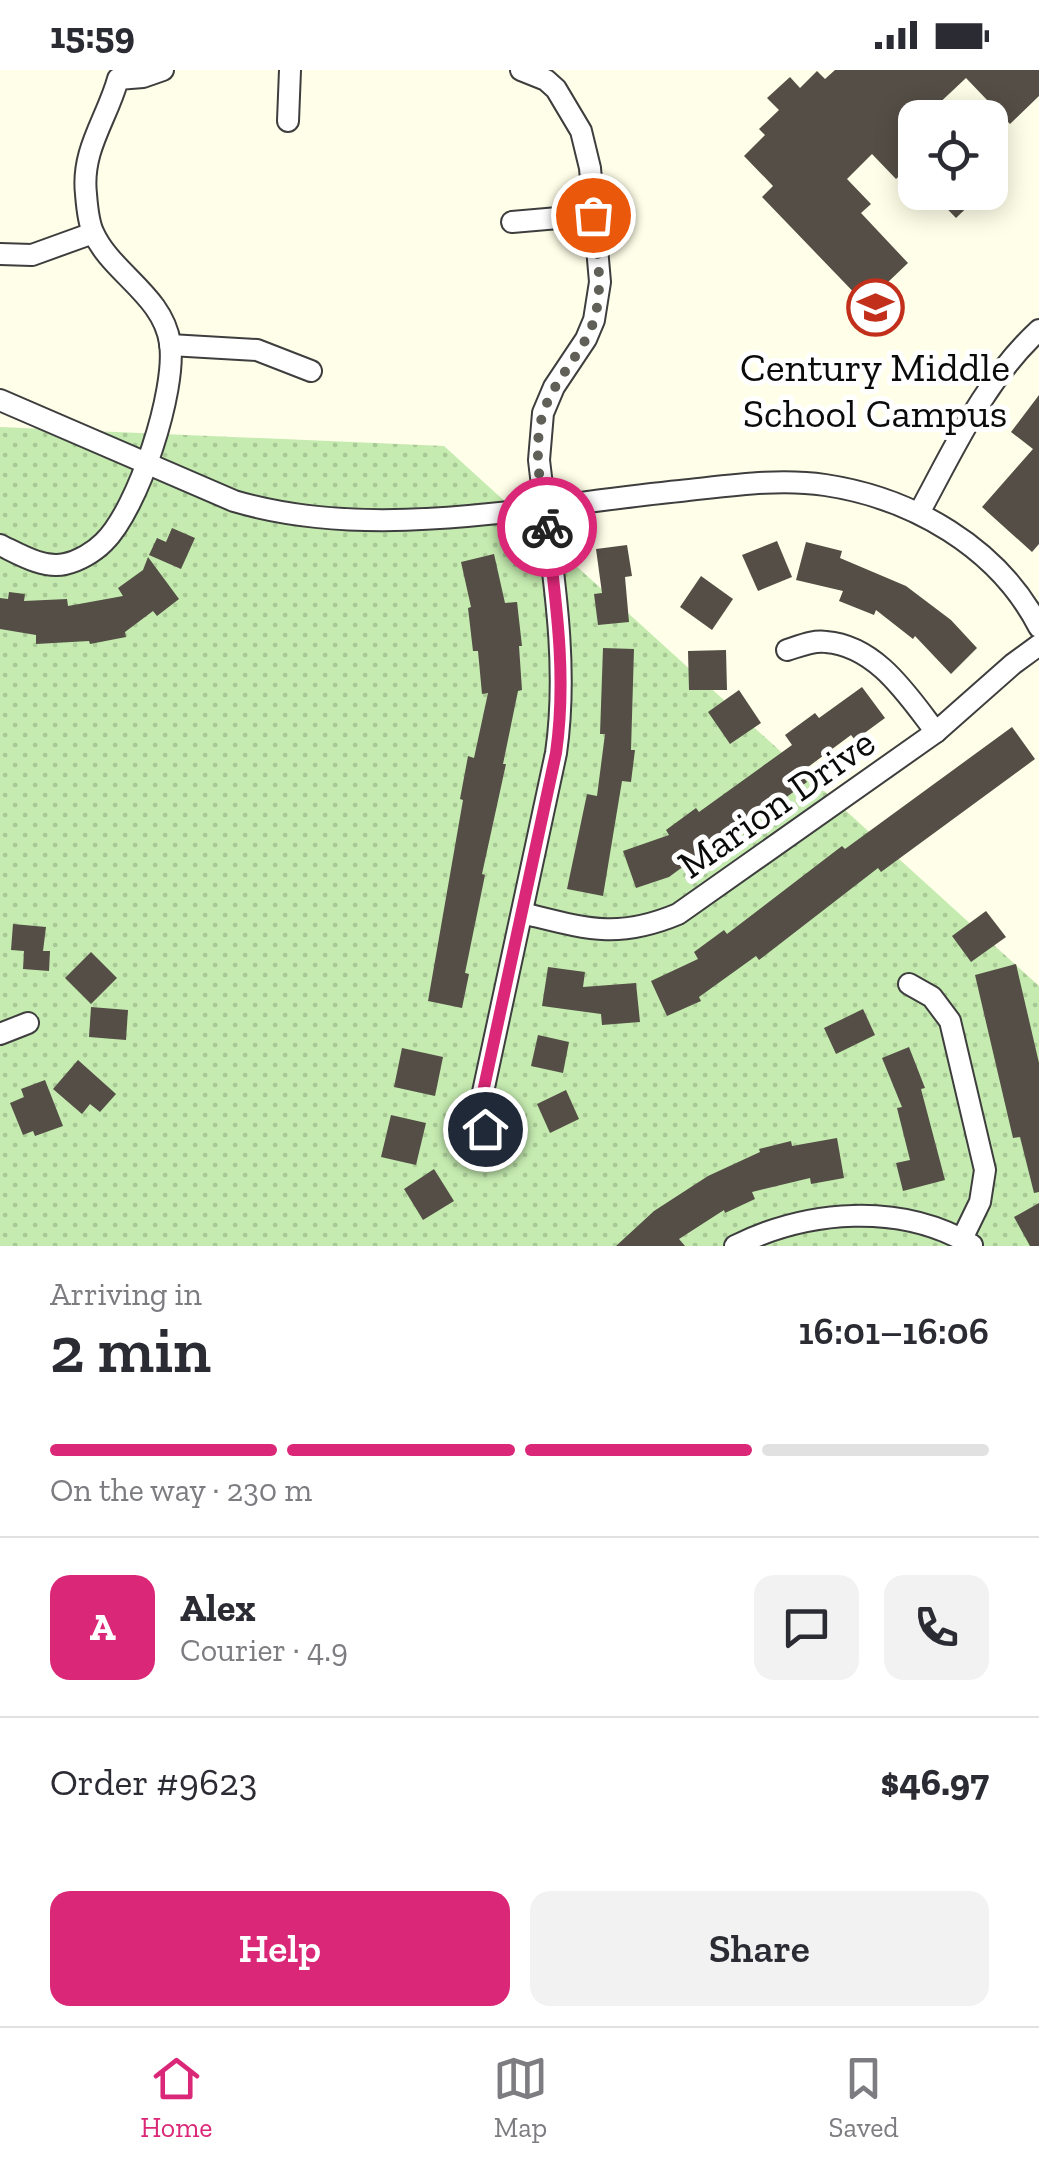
<!DOCTYPE html>
<html lang="en">
<head>
<meta charset="utf-8">
<style>
  :root { --surface:#fff; --page:#f2f2f3; --text:#2b2b33; --muted:#7c7c81; --line:#e1e1e2; --accent:#db2777 }
  body { margin:0; font-family:"Zilla Slab",serif; background:var(--page); color:var(--text); height:100vh; display:flex; flex-direction:column; font-size:38px; white-space:nowrap }
  * { box-sizing:border-box; margin:0 }
  p { font-size:32px; color:var(--muted) }
  .icon { flex:none; width:55px; height:55px; fill:none; stroke:currentColor; stroke-width:2; stroke-linecap:round; stroke-linejoin:round }
  .map { position:relative; height:1176px; overflow:hidden }
  .side { display:flex; flex-direction:column; background:var(--surface); flex:1 }
  .side>* { flex:none }
  .buttons { position:absolute; left:898px; top:30px; display:grid; gap:20px }
  .buttons a { display:grid; place-items:center; width:110px; height:110px; border-radius:20px; background:var(--surface); box-shadow:0 5px 25px #0003; font-size:50px }
  .pin { position:absolute; display:grid; place-items:center; width:85px; height:85px; color:#fff; margin:-42px; border:5px solid #fff; border-radius:50%; box-shadow:0 2px 10px #0007 }
  .courier { position:absolute; display:grid; place-items:center; width:100px; height:100px; margin:-50px; border:8px solid #db2777; border-radius:50%; background:#fff; color:#222; box-shadow:0 2px 12px #0007 }
  .head em { font-style:normal; font-weight:600 }
  .head div { display:flex; flex-direction:column-reverse }
  .head { display:flex; align-items:center; justify-content:space-between; height:170px; padding:0 50px }
  h1 { font-size:65px; font-weight:600; line-height:75px }
  .bar { display:grid; grid-template-columns:repeat(4,1fr); gap:15px 10px; align-content:center; height:120px; padding:0 50px }
  .bar i { height:12px; border-radius:8px; background:var(--line) }
  .bar .selected { background:var(--accent) }
  .bar p { grid-column:span 4 }
  .line { display:flex; align-items:center; gap:25px; padding:0 50px; border-top:2px solid var(--line) }
  .line div { flex:1 }
  .round { display:grid; place-items:center; flex:none; width:105px; height:105px; border-radius:20px; background:var(--page) }
  .cta { display:flex; gap:20px; margin-top:auto; padding:20px 50px }
  .cta a { flex:1; height:115px; border-radius:20px; background:var(--accent); color:#fff; font-size:40px; font-weight:600; line-height:115px; text-align:center }
  .cta a+a { background:var(--page); color:var(--text) }
  .status { display:flex; justify-content:space-between; align-items:center; height:70px; padding:0 50px; background:var(--surface); direction:ltr }
  .status svg { height:28px; fill:currentColor }
  .menu { display:flex; justify-content:space-around; align-items:center; height:140px; border-top:2px solid var(--line); background:var(--surface); font-size:28px; color:var(--muted) }
  .menu a { display:grid; justify-items:center; gap:5px }
  .menu .selected { color:var(--accent) }
  .map>svg:first-child { display:block }
</style>
</head>
<body>
<div class="status"><b>15:59</b><svg viewBox="0 0 49 12"><path d="M0 12V9h3v3zM5 12V6h3v6zM10 12V3h3v9zM15 12V0h3v12zM26 1h20v11H26zM47 4h2v5h-2z"/></svg></div>
<div class="map">
<svg width="1039" height="1176" viewBox="0 0 1039 1176">
  <defs>
    <pattern id="grass-dots" width="8" height="8" patternUnits="userSpaceOnUse" patternTransform="scale(2.5)"><rect width="8" height="8" fill="#c5ebb0"/><path d="M2 2h.1M6 6h.1" fill="none" stroke="#a8c896" stroke-width="1.8" stroke-linecap="round"/></pattern>
  </defs>
  <rect width="100%" height="100%" fill="#fffee8"/>
  <!-- grass -->
  <polygon fill="url(#grass-dots)" points="0,357 444,376 1039,916 1039,1176 0,1176"/>
  <!-- building -->
  <g fill="#544e46">
    <polygon points="835,0 1039,0 1039,26 1010,54 966,8 933,39 941,48 915,48 915,106 908,98 896,109 872,84 847,109 871,134 861,143 908,193 865,234 762,127 773,116 744,86 765,65 759,59 779,40 767,28 790,7 800,18 817,1 825,9"/>
    <polygon points="931,122 983,122 956,148"/>
    <polygon points="1039,325 1039,474 1032,482 982,437 1033,379 1011,362"/>
    <polygon points="172,458 195,468 181,499 149,485 157,468 166,472"/>
    <polygon points="777,471 792,507 758,521 742,485"/>
    <polygon points="806,472 842,481 840,488 906,516 951,550 977,578 951,604 915,566 913,569 876,540 874,545 839,531 843,521 796,510"/>
    <polygon points="627,475 632,506 625,507 629,552 598,555 594,524 602,523 596,479"/>
    <polygon points="494,484 505,533 517,532 522,576 519,576 522,620 518,621 503,694 506,694 482,804 485,805 465,903 469,904 462,938 428,931 463,730 460,729 468,686 474,688 488,623 482,624 478,581 473,581 468,538 471,537 461,492"/>
    <polygon points="148,487 179,529 157,546 153,541 125,562 126,567 90,574 89,571 36,574 36,565 0,559 0,528 8,529 9,522 25,524 24,531 67,529 68,536 123,526 118,518 143,500"/>
    <polygon points="701,506 733,529 712,560 680,537"/>
    <polygon points="603,578 634,579 631,680 635,680 631,712 622,711 603,826 567,819 587,724 597,726 605,664 600,664"/>
    <polygon points="726,580 727,620 689,620 688,581"/>
    <polygon points="862,617 885,648 855,670 851,665 800,703 807,712 732,767 729,763 669,807 636,818 623,781 669,765 666,760 696,738 699,742 792,675 785,665 815,643 819,648"/>
    <polygon points="739,620 761,653 730,674 708,642"/>
    <polygon points="1012,657 1035,689 881,802 878,798 759,890 756,886 699,927 701,931 667,946 651,911 698,889 694,882 724,860 727,864 842,776 845,779"/>
    <polygon points="986,841 1006,867 971,892 952,866"/>
    <polygon points="13,854 46,857 43,881 50,881 49,901 23,899 24,881 11,880"/>
    <polygon points="91,882 117,908 91,934 65,908"/>
    <polygon points="1016,894 1039,993 1039,1122 1034,1123 1020,1067 1013,1068 975,905"/>
    <polygon points="548,897 585,902 583,917 636,913 640,952 602,955 601,944 542,936"/>
    <polygon points="91,937 128,940 126,970 89,967"/>
    <polygon points="863,939 875,965 836,984 824,958"/>
    <polygon points="538,965 569,972 563,1003 531,996"/>
    <polygon points="909,977 925,1018 921,1019 945,1110 903,1121 896,1093 910,1090 897,1038 902,1037 882,988"/>
    <polygon points="402,978 443,987 435,1026 394,1017"/>
    <polygon points="78,990 116,1024 100,1042 90,1034 82,1044 53,1019"/>
    <polygon points="45,1010 63,1056 35,1066 33,1061 23,1065 10,1033 24,1027 21,1019"/>
    <polygon points="566,1020 579,1049 550,1063 537,1034"/>
    <polygon points="391,1045 426,1053 416,1095 381,1087"/>
    <polygon points="837,1068 844,1108 811,1114 810,1108 752,1122 755,1129 725,1143 724,1140 679,1169 685,1176 616,1176 654,1141 708,1106 760,1082 759,1079 791,1071 792,1076"/>
    <polygon points="434,1099 454,1131 423,1150 404,1119"/>
    <polygon points="1039,1133 1039,1176 1030,1176 1014,1147"/>
  </g>
  <g fill="none" stroke-linecap="round" stroke-linejoin="round">
    <defs>
      <g id="minor">
        <polyline points="288,51 290,0"/>
        <polyline points="512,152 593,145"/>
        <polyline points="0,184 32,185 93,163"/>
        <polyline points="170,275 257,280 311,301"/>
        <path d="M0,330L234,431C376,473 536,435 680,421C728,416 777,408 825,415C912,428 998,477 1039,557"/>
        <path d="M919,443C954,379 984,311 1039,260"/>
        <path d="M0,475C19,484 43,499 65,494C79,491 94,482 104,472C138,439 177,320 170,273C163,225 111,203 93,162C88,151 87,136 86,124C81,80 107,49 118,9L143,7L163,0"/>
        <path d="M787,580C800,576 813,570 826,572C877,576 908,626 936,662"/>
        <path d="M522,843C584,858 616,870 678,844L936,662L1013,594L1039,575"/>
        <polyline points="909,914 932,927 950,951 985,1100 980,1132 962,1169"/>
        <polyline points="0,964 28,953"/>
        <path d="M495,1082L482,1047L483,1022L556,683C570,586 550,487 539,390L543,343L554,317L586,269L594,250L600,212L590,98L581,61L556,19L546,10L521,0"/>
        <path d="M735,1176C807,1140 900,1132 972,1175"/>
      </g>
    </defs>
    <!-- minor casing -->
    <use href="#minor" stroke="#3e3e3e" stroke-width="24"/>
    <!-- minor -->
    <use href="#minor" stroke="#fff" stroke-width="20"/>
  </g>
  <g fill="none" stroke-linecap="round" stroke-linejoin="round">
    <!-- done -->
    <path stroke="#606058" stroke-width="10" stroke-dasharray="0 18" d="M547,457C542,424 534,388 540,356C546,321 571,297 587,267C607,229 597,186 593,145"/>
    <!-- route -->
    <path stroke="#db2777" stroke-width="12" d="M485,1059L482,1047L483,1022L556,683C567,607 556,532 547,457"/>
  </g>
  <!-- icons -->
  <defs>
    <symbol id="school-ring" viewBox="-11 -11 22 22"><circle r="9.5" fill="#fff" stroke="#c22f1b" stroke-width="1.5"/><path d="M0-5L7-2L0 1L-7-2ZM-4 1L0 2.5L4 1V4Q0 6-4 4Z" fill="#c22f1b"/></symbol>
  </defs>
  <g fill-rule="evenodd">
    <use href="#school-ring" x="844" y="206" width="63" height="63"/>
  </g>
  <g text-anchor="middle" dominant-baseline="central" stroke-width="10" stroke-linejoin="round" paint-order="stroke">
    <!-- poi labels -->
    <g font-size="40" fill="#0b0b0b" stroke="#fff">
      <text x="875" y="297">Century Middle<tspan x="875" dy="46">School Campus</tspan></text>
    </g>
    <!-- street labels -->
    <g font-size="40" fill="#0b0b0b" stroke="#fff">
      <text transform="translate(776 733) rotate(-35)">Marion Drive</text>
    </g>
  </g>
</svg>
<div class="buttons">
<a><svg class="icon" aria-label="locate" viewBox="0 0 24 24"><circle cx="12" cy="12" r="6"/><path d="M12 2v4M12 18v4M2 12h4M18 12h4"/></svg></a>
</div>
<div class="pin" style="left:593px;top:145px;background:#ea580c"><svg class="icon" aria-label="bag" viewBox="0 0 24 24"><path d="M5 8h14l-1 12H6zM9 8a3 3 0 0 1 6 0"/></svg></div>
<div class="pin" style="left:485px;top:1059px;background:#1f2937"><svg class="icon" aria-label="home" viewBox="0 0 24 24"><path d="M3 11l9-7 9 7M6 9v11h12V9"/></svg></div>
<div class="courier" style="left:547px;top:457px"><svg class="icon" aria-label="bike" viewBox="0 0 24 24"><circle cx="6" cy="16" r="4"/><circle cx="18" cy="16" r="4"/><path d="M6 16l4-8h5l3 8M10 8l3 8H6M13 5h3"/></svg></div>
</div>
<section class="side">
<div class="head"><div><h1>2 min</h1><p>Arriving in</p></div><em>16:01–16:06</em></div>
<div class="bar"><i class="selected"></i><i class="selected"></i><i class="selected"></i><i></i><p>On the way · 230 m</p></div>
<div class="line" style="height:180px"><b class="round" style="background:var(--accent);color:#fff">A</b><div><b>Alex</b><p>Courier · 4.9</p></div><a class="round"><svg class="icon" aria-label="chat" viewBox="0 0 24 24"><path d="M4 5h16v11H9l-5 4z"/></svg></a><a class="round"><svg class="icon" aria-label="phone" viewBox="0 0 24 24"><path d="M5 4h4l2 5-3 2q2 4 5 5l2-3 5 2v4C11 20 4 13 5 4z"/></svg></a></div>
<div class="line" style="height:130px"><div>Order #9623</div><b>$46.97</b></div>
<div class="cta"><a>Help</a><a>Share</a></div>
</section>
<nav class="menu">
<a class="selected"><svg class="icon" aria-label="home" viewBox="0 0 24 24"><path d="M3 11l9-7 9 7M6 9v11h12V9"/></svg>Home</a>
<a><svg class="icon" aria-label="map" viewBox="0 0 24 24"><path d="M3 6l6-2 6 2 6-2v14l-6 2-6-2-6 2zM9 4v14M15 6v14"/></svg>Map</a>
<a><svg class="icon" aria-label="saved" viewBox="0 0 24 24"><path d="M7 4h10v16l-5-4-5 4z"/></svg>Saved</a>
</nav>
</body>
</html>
